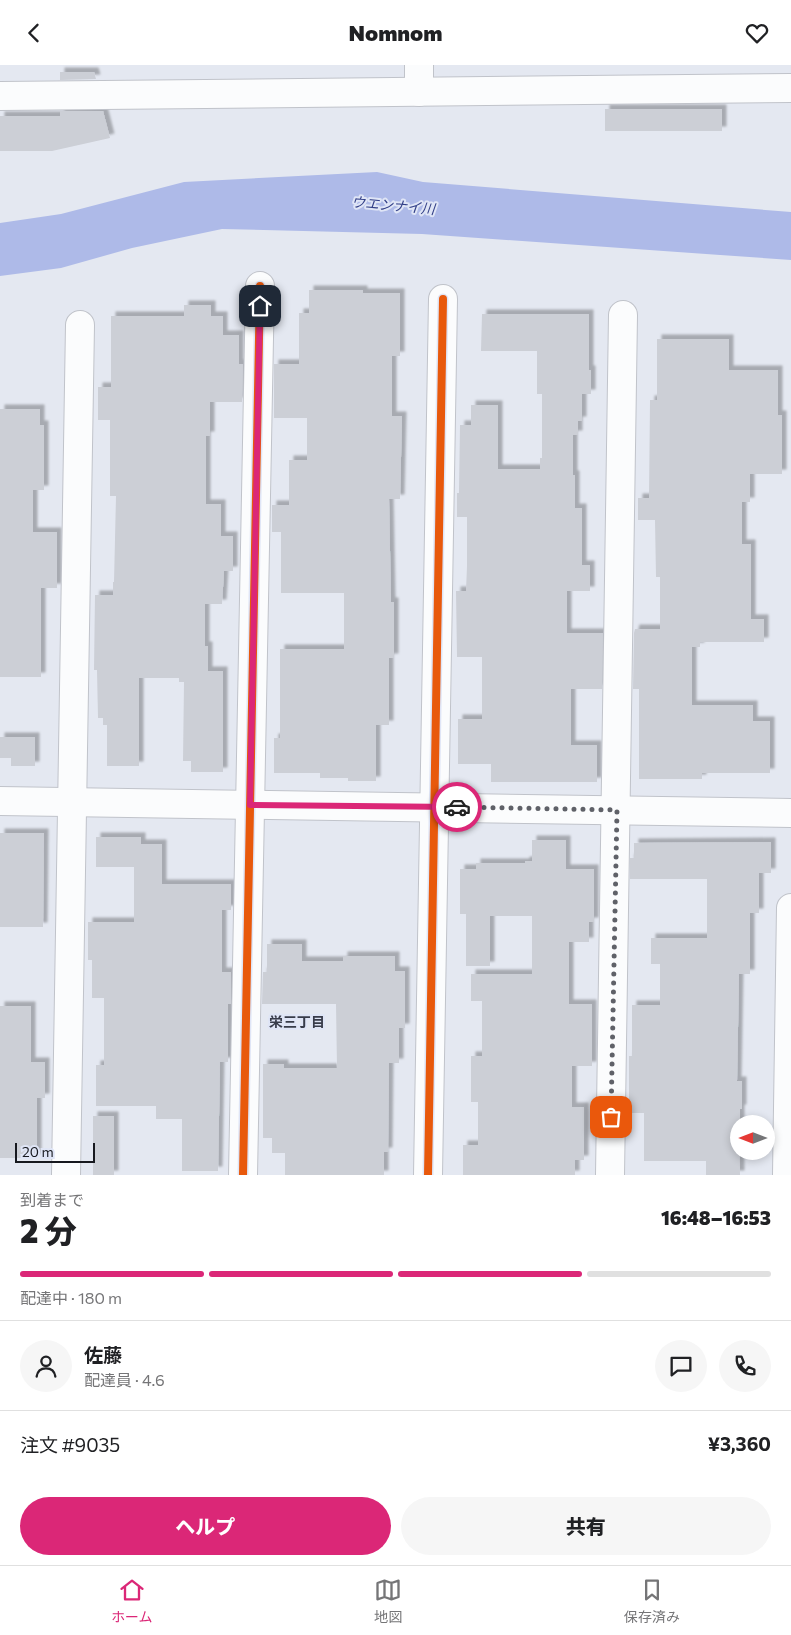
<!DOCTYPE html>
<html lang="ja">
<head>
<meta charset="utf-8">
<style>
  :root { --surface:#fff; --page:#f6f6f6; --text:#202124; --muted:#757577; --line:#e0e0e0; --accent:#db2777 }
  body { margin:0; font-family:Commissioner,"Noto Sans JP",sans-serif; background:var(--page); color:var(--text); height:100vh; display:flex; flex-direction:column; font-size:19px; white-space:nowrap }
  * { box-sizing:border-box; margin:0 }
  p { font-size:16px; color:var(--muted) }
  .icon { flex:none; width:28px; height:28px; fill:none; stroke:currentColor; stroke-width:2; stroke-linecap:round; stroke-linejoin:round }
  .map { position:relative; height:1110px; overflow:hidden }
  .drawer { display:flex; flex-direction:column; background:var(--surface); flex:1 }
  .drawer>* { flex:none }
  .needle { width:32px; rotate:270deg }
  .controls { position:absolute; left:730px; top:1050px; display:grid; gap:10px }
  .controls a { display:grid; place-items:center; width:45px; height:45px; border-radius:50%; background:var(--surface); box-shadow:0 2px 8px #0003; font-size:25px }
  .scale { position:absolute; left:15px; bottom:12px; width:80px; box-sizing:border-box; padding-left:5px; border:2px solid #17191f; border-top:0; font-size:14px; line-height:18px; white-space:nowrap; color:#17191f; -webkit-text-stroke:4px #dfe5f6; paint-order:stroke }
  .pin { position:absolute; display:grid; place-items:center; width:42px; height:42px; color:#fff; margin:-21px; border-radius:10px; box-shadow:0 2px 8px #0006 }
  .courier { position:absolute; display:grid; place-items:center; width:50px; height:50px; margin:-25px; border:4px solid #db2777; border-radius:50%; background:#fff; color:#222; box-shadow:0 1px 6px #0007 }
  .overview em { font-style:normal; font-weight:800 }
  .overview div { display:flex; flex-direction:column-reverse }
  .overview { display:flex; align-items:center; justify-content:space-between; height:85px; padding:0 20px }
  h1 { font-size:32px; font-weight:800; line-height:38px }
  .bar { display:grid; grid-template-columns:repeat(4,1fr); gap:8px 5px; align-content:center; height:60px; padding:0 20px }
  .bar i { height:6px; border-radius:4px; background:var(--line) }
  .bar .selected { background:var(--accent) }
  .bar p { grid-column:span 4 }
  .line { display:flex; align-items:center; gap:12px; padding:0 20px; border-top:1px solid var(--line) }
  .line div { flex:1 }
  .round { display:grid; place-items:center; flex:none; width:52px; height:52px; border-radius:26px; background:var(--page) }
  .action { display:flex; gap:10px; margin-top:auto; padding:10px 20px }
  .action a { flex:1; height:58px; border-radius:30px; background:var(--accent); color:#fff; font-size:20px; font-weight:800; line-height:58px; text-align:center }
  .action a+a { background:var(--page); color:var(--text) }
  header { display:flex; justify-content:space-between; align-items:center; height:65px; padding:0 20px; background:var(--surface); font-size:22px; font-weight:800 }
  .menu { display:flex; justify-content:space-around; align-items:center; height:70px; border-top:1px solid var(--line); background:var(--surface); font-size:14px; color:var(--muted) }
  .menu a { display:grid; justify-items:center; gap:2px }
  .menu .selected { color:var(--accent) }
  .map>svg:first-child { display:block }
</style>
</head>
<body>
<header><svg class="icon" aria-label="back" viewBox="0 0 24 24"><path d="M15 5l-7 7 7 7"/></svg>Nomnom<svg class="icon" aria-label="heart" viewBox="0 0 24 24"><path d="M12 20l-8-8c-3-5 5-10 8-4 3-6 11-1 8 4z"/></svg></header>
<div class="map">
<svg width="791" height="1110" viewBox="0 0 791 1110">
  <defs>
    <filter id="shadow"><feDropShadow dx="4.5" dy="-4.5" stdDeviation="1" flood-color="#0004"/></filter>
  </defs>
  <rect width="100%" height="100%" fill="#e4e8f1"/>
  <!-- water -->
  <polygon fill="#aebae8" points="377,107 423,117 791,147 791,195 422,169 222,164 132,183 61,203 0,211 0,158 61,149 184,117"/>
  <!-- building -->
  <g fill="#cccfd6" filter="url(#shadow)">
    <polygon points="60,7 94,7 96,14 60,15"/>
    <rect x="605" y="44" width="117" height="22"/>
    <polygon points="60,46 103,46 110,73 52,86 0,86 0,51 60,51"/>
    <polygon points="309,225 363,225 363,228 400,228 400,291 392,291 392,351 402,351 400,434 389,434 391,537 394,537 394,593 389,593 389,660 376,660 376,716 348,716 348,713 320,713 320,708 274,708 274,673 280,673 280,584 344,584 344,528 281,528 281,467 272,467 272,440 289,440 289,395 307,395 307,353 274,353 274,299 299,299 299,248 309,248"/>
    <polygon points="184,240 211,240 211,251 223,251 223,270 239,270 239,299 243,299 242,337 210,337 210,371 206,371 206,439 221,439 221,471 233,471 233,506 224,506 222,539 205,539 205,581 208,581 208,606 223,606 223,707 191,707 191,696 183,696 184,617 179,617 179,613 139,613 139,701 107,701 107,660 103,660 103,653 98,653 97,605 94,605 95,530 113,530 113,517 114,517 116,431 110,431 110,355 98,355 98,322 111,322 111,251 184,251"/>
    <polygon points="482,249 589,249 589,305 591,305 591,329 582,329 582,356 578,356 578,370 573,370 573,410 575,410 575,443 582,443 582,500 590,500 590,526 567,526 567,568 603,568 602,624 571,624 571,680 597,680 597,717 491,717 491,699 458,699 458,654 482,654 482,592 457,592 456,526 466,526 467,501 467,452 457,452 457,428 459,428 460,360 471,360 471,340 498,340 498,404 540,404 540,393 542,393 542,329 537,329 537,286 481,286"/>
    <polygon points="657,274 729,274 729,305 778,305 778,350 782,350 782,409 750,409 750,437 742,437 742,479 751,479 751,554 764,554 764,577 700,577 700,582 692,582 692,640 753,640 753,656 770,656 770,708 702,708 702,714 639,714 639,624 633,624 634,568 635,564 660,564 660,512 656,512 655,455 638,455 638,433 649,433 650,335 657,335"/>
    <polygon points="0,344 40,344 40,360 44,360 44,425 33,425 33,467 57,467 57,523 41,523 41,612 0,612"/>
    <polygon points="0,672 35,672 35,701 11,701 11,693 0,693"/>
    <polygon points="0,768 44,768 43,862 0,862"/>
    <polygon points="96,772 141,772 141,779 162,779 162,819 231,819 231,845 222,845 222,907 231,907 231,939 228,939 228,997 220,997 218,1106 182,1106 182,1054 156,1054 156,1041 96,1041 96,1000 104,1000 104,933 92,933 92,895 88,895 88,857 134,857 134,802 96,802"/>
    <polygon points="532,775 566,775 566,804 594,804 594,857 589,857 589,877 569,877 569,939 592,939 592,1001 572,1001 572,1042 584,1042 584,1095 575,1095 575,1110 463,1110 463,1080 478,1080 478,1037 471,1037 471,991 482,991 482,936 471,936 471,909 532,909 532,851 490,851 490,901 466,901 466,849 460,849 460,804 476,804 476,798 525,798 525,796 532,796"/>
    <polygon points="771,777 771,808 759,808 759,848 750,848 750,909 739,909 737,1016 742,1016 742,1044 740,1044 740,1059 739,1059 740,1110 706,1110 706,1096 644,1096 644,1048 629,1048 629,991 632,991 632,940 660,940 660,899 651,899 651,873 707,873 707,814 630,814 630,793 634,793 634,778"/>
    <polygon points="267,879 302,879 302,896 343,896 343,891 395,891 395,906 405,906 405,963 399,963 399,998 389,998 388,1087 384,1087 384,1110 285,1110 285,1088 272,1088 272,1073 263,1073 263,999 284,999 284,1003 337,1003 336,939 262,939 263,907 267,907"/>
    <polygon points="0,941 31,941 31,997 45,997 45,1033 37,1033 37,1093 0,1093"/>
    <rect x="93" y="1051" width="21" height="59"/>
  </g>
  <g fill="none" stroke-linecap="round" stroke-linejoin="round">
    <defs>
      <g id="minor">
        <polyline points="419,0 419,27"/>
        <polyline points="0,31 791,23"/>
        <polyline points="0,736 791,748"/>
        <polyline points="66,1110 80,260"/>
        <polyline points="243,1110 260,221"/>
        <polyline points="428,1110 443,234"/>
        <polyline points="610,1110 623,250"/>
        <polyline points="787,1110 791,843"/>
      </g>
    </defs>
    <!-- minor casing -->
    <use href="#minor" stroke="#c0c3ca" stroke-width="30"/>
    <!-- minor -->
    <use href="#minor" stroke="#fbfcfd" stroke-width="28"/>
    <defs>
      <g id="cycleway">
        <polyline points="243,1110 260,221"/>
        <polyline points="428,1110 443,234"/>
      </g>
    </defs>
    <!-- cycleway casing -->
    <use href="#cycleway" stroke="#dfe5f6" stroke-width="11"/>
    <!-- cycleway -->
    <use href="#cycleway" stroke="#e8590c" stroke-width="8"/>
  </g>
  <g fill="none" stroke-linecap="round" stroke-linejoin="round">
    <!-- done -->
    <polyline stroke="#5f6168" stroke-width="5" stroke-dasharray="0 9" points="457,742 617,745 611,1052"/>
    <!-- route -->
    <polyline stroke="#db2777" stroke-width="6" points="260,241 250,740 457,742"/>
  </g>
  <g text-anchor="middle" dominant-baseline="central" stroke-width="4" stroke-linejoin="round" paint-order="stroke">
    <!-- water labels -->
    <g font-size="14" font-style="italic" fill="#334088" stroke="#dfe5f6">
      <text transform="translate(393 140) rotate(5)">ウエンナイ川</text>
    </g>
    <!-- neighbourhood labels -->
    <g font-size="14" font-weight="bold" fill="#383c4a" stroke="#dfe5f6">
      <text x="297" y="956">栄三丁目</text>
    </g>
  </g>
</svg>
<div class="controls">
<a><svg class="needle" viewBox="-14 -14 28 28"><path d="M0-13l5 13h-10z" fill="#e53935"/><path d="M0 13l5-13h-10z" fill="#757577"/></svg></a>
</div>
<div class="scale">20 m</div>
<div class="pin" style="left:611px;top:1052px;background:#ea580c"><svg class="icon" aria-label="bag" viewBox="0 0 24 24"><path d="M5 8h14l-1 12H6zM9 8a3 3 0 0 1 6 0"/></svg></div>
<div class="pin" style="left:260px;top:241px;background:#1f2937"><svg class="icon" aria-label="home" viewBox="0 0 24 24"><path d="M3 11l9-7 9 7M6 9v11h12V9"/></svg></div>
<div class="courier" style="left:457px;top:742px"><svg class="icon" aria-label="car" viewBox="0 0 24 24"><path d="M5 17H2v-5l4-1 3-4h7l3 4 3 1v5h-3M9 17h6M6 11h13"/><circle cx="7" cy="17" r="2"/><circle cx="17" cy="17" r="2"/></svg></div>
</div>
<section class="drawer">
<div class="overview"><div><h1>2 分</h1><p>到着まで</p></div><em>16:48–16:53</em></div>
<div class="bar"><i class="selected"></i><i class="selected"></i><i class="selected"></i><i></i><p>配達中 · 180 m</p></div>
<div class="line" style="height:90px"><a class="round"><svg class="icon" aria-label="person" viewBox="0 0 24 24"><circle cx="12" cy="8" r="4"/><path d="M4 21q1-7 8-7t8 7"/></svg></a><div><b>佐藤</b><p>配達員 · 4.6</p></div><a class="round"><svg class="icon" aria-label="chat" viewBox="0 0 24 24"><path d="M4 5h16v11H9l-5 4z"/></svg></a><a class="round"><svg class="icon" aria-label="phone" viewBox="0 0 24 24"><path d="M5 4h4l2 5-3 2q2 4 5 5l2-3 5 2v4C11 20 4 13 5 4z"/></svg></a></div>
<div class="line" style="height:65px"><div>注文 #9035</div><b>¥3,360</b></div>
<div class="action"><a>ヘルプ</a><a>共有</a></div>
</section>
<nav class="menu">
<a class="selected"><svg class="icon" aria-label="home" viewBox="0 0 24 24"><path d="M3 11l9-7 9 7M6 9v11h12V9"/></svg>ホーム</a>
<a><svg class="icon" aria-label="map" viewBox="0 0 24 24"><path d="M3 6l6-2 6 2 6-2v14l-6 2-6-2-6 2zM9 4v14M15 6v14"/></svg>地図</a>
<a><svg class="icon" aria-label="saved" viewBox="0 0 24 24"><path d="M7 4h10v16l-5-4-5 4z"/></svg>保存済み</a>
</nav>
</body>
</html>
